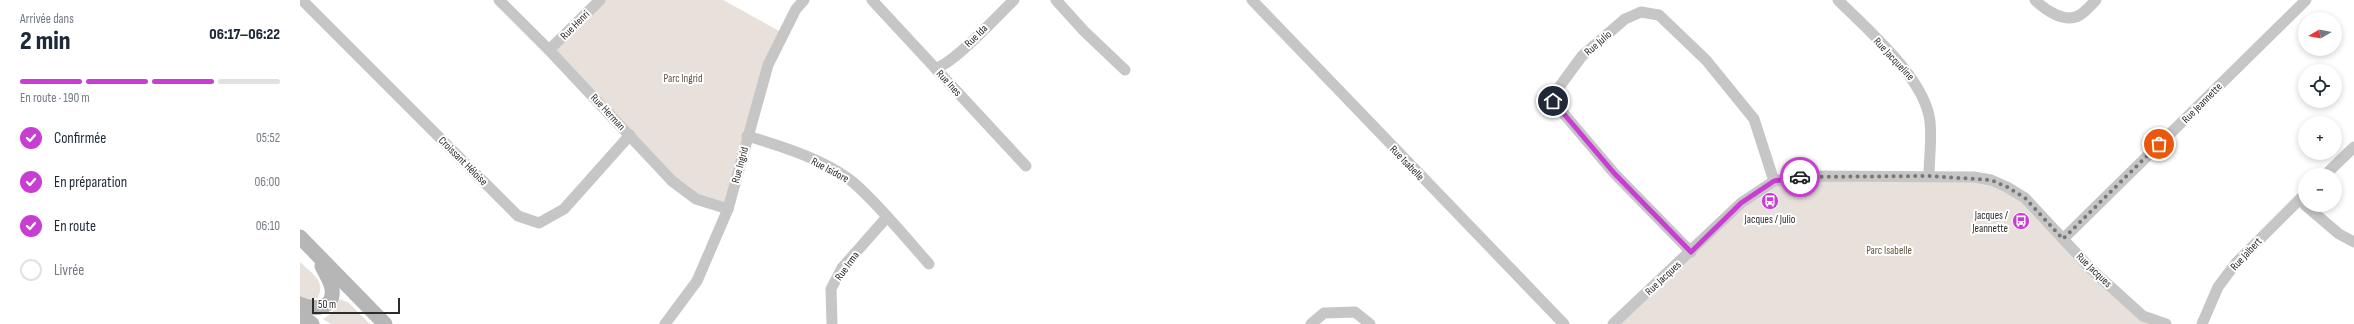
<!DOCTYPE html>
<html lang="fr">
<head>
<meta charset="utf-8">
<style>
  :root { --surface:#fff; --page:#f2f2f3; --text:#1f2937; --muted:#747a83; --line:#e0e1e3; --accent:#c83ed3 }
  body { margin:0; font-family:"Sofia Sans Condensed",sans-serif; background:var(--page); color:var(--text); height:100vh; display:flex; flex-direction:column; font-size:15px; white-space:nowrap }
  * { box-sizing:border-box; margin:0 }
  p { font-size:13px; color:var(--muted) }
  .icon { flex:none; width:22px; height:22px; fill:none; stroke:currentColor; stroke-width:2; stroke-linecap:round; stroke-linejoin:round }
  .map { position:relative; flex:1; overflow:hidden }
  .panel { display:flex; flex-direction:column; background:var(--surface); width:300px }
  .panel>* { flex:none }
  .needle { width:26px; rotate:261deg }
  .fabs { position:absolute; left:1998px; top:12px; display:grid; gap:8px }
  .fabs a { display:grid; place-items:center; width:44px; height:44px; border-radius:50%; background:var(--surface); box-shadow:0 2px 6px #0003; font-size:20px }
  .scale { position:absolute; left:12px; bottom:10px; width:88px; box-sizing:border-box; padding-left:4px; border:2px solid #2c2c2c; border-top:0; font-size:11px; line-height:14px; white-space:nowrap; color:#2c2c2c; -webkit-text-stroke:3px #fff; paint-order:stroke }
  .pin { position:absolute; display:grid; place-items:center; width:34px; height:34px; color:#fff; margin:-17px; border:2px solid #fff; border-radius:50%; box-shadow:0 1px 4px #0007 }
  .courier { position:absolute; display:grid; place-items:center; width:40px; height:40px; margin:-20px; border:3px solid #c83ed3; border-radius:50%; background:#fff; color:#222; box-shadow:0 1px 5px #0007 }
  .head em { font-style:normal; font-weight:800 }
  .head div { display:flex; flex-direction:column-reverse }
  .head { display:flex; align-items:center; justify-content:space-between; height:68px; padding:0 20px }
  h1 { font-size:26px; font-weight:800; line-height:30px }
  .bar { display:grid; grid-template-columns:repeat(4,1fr); gap:6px 4px; align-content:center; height:48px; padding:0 20px }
  .bar i { height:5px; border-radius:3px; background:var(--line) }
  .bar .current { background:var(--accent) }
  .bar p { grid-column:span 4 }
  ol { padding:0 20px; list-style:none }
  li { display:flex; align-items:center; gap:12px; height:44px }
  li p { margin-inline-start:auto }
  li .icon { padding:4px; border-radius:50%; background:var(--accent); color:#fff; stroke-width:4 }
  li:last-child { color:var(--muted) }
  li i { width:22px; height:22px; border:2px solid var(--line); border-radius:50% }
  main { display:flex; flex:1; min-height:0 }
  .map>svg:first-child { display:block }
</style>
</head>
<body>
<main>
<section class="panel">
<div class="head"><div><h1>2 min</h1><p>Arrivée dans</p></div><em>06:17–06:22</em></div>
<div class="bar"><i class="current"></i><i class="current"></i><i class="current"></i><i></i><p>En route · 190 m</p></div>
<ol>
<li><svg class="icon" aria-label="check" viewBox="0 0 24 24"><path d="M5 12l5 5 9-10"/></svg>Confirmée<p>05:52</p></li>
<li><svg class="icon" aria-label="check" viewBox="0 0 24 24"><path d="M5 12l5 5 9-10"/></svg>En préparation<p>06:00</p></li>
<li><svg class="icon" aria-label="check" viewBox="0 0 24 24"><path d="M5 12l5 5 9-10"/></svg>En route<p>06:10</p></li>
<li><i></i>Livrée</li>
</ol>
</section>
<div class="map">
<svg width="2054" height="324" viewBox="0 0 2054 324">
  <rect width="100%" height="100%" fill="#fff"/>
  <!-- green -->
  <g fill="#e8e1db">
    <polygon points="297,0 423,0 481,32 428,209 396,199 255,56 262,33"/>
    <polygon points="1629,176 1707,187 1843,316 1866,324 1313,324 1474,181"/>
    <path d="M0,262C12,274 26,280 18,298L10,299L0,297Z"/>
    <polygon points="40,299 49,303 70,324 31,324 23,319 32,313"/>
  </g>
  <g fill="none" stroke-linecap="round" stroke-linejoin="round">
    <!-- street -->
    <g stroke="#c6c6c6" stroke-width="11">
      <polyline points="2,0 218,216 239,223 264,209 330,135"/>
      <polyline points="199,0 249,50 372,181 396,199 428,209"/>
      <polyline points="572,0 726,166"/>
      <polyline points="756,0 784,31 825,70"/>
      <polyline points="952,0 1264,324"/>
      <path d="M1538,0C1567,29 1626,79 1630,122C1632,139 1629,159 1629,176"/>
      <path d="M1735,0C1745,10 1765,24 1780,15C1786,11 1791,5 1796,0"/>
      <polyline points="249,50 300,0"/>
      <path d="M635,68C652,66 699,14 714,0"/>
      <path d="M447,136C479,145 529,161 554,183C581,207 605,237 629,264"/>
      <polyline points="2025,175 2054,147"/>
      <polyline points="2005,205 2039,234 2054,242"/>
      <polyline points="1763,239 2006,0"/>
      <polyline points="1391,252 1314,173 1253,101 1257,90 1282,56 1325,19 1341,12 1359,15 1406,60 1454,119 1474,181"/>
      <polyline points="365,324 397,281 428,209 468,65 496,9 504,0"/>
      <polyline points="532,324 531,289 542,268 587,217"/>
      <polyline points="1011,324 1024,313 1055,312 1070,324"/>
      <polyline points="1313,324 1441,203 1474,181 1509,176 1674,177 1691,180 1707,187 1725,198 1791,269 1843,316 1866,324"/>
      <polyline points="1902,324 1918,287 1936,263 2005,194"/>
    </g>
    <!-- secondary -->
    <g stroke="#b6b6b6" stroke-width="15">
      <polyline points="0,237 85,324"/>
      <path d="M0,304C13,310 35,310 32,289C31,281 25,273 22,266"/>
      <polyline points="0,315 12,324"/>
    </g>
  </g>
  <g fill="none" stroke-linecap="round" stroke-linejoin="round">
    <!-- done -->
    <polyline stroke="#767676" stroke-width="4" stroke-dasharray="0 7.2" points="1500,177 1629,176 1691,180 1707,187 1725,198 1763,239 1859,144"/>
    <!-- route -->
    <polyline stroke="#c83ed3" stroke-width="5" points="1253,101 1314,173 1391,252 1441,203 1474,181 1500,177"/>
  </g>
  <!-- icons -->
  <defs>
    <symbol id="bus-disc" viewBox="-11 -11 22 22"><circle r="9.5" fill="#c83ed3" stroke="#fff"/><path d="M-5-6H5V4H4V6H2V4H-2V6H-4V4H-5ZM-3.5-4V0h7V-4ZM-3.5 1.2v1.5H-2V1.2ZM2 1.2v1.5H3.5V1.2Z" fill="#fff"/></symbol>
  </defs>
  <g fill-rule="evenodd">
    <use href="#bus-disc" x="1460" y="191" width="20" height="20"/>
    <use href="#bus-disc" x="1711" y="211" width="20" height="20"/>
  </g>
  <g text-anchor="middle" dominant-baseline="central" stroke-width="4" stroke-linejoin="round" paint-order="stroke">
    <!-- street labels -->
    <g font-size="11" fill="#2c2c2c" stroke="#fff">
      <text transform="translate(275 25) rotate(-45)">Rue Henri</text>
      <text transform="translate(676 36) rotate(-44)">Rue Ida</text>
      <text transform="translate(1298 43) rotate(-41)">Rue Julio</text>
      <text transform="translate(1594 59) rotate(47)">Rue Jacqueline</text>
      <text transform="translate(649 83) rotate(47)">Rue Ines</text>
      <text transform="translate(1902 103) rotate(-45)">Rue Jeannette</text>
      <text transform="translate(308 112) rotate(47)">Rue Herman</text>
      <text transform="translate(163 161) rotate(45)">Croissant Héloise</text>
      <text transform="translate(1107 163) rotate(46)">Rue Isabelle</text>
      <text transform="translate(440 165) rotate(-75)">Rue Ingrid</text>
      <text transform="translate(530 170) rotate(28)">Rue Isidore</text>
      <text transform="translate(1946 254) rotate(-47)">Rue Jalbert</text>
      <text transform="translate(547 266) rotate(-54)">Rue Irma</text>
      <text transform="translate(1794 270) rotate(44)">Rue Jacques</text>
      <text transform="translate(1363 278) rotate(-43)">Rue Jacques</text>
    </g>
    <!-- park labels -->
    <g font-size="11" fill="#63523e" stroke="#fff">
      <text x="383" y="78">Parc Ingrid</text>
      <text x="1589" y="250">Parc Isabelle</text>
    </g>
    <!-- poi labels -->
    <g font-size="11" fill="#2c2c2c" stroke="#fff" text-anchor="end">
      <text x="1708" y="215">Jacques /<tspan x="1708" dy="13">Jeannette</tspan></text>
      <text x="1470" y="219" text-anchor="middle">Jacques / Julio</text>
    </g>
  </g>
</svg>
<div class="fabs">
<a><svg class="needle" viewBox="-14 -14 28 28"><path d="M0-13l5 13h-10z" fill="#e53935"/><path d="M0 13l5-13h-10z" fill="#747a83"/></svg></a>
<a><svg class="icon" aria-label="locate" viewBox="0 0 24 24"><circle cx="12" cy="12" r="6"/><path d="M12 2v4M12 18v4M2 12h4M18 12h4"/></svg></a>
<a>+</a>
<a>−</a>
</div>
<div class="scale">50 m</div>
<div class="pin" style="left:1859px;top:144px;background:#ea580c"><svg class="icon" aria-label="bag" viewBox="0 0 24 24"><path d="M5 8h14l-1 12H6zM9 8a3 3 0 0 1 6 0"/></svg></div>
<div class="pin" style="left:1253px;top:101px;background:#1f2937"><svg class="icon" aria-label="home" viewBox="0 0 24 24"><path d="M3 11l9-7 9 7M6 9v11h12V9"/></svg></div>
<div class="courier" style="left:1500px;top:177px"><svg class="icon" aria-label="car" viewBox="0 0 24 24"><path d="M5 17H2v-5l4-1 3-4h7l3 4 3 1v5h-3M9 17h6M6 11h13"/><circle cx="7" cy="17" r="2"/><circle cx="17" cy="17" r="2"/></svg></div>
</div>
</main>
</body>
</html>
